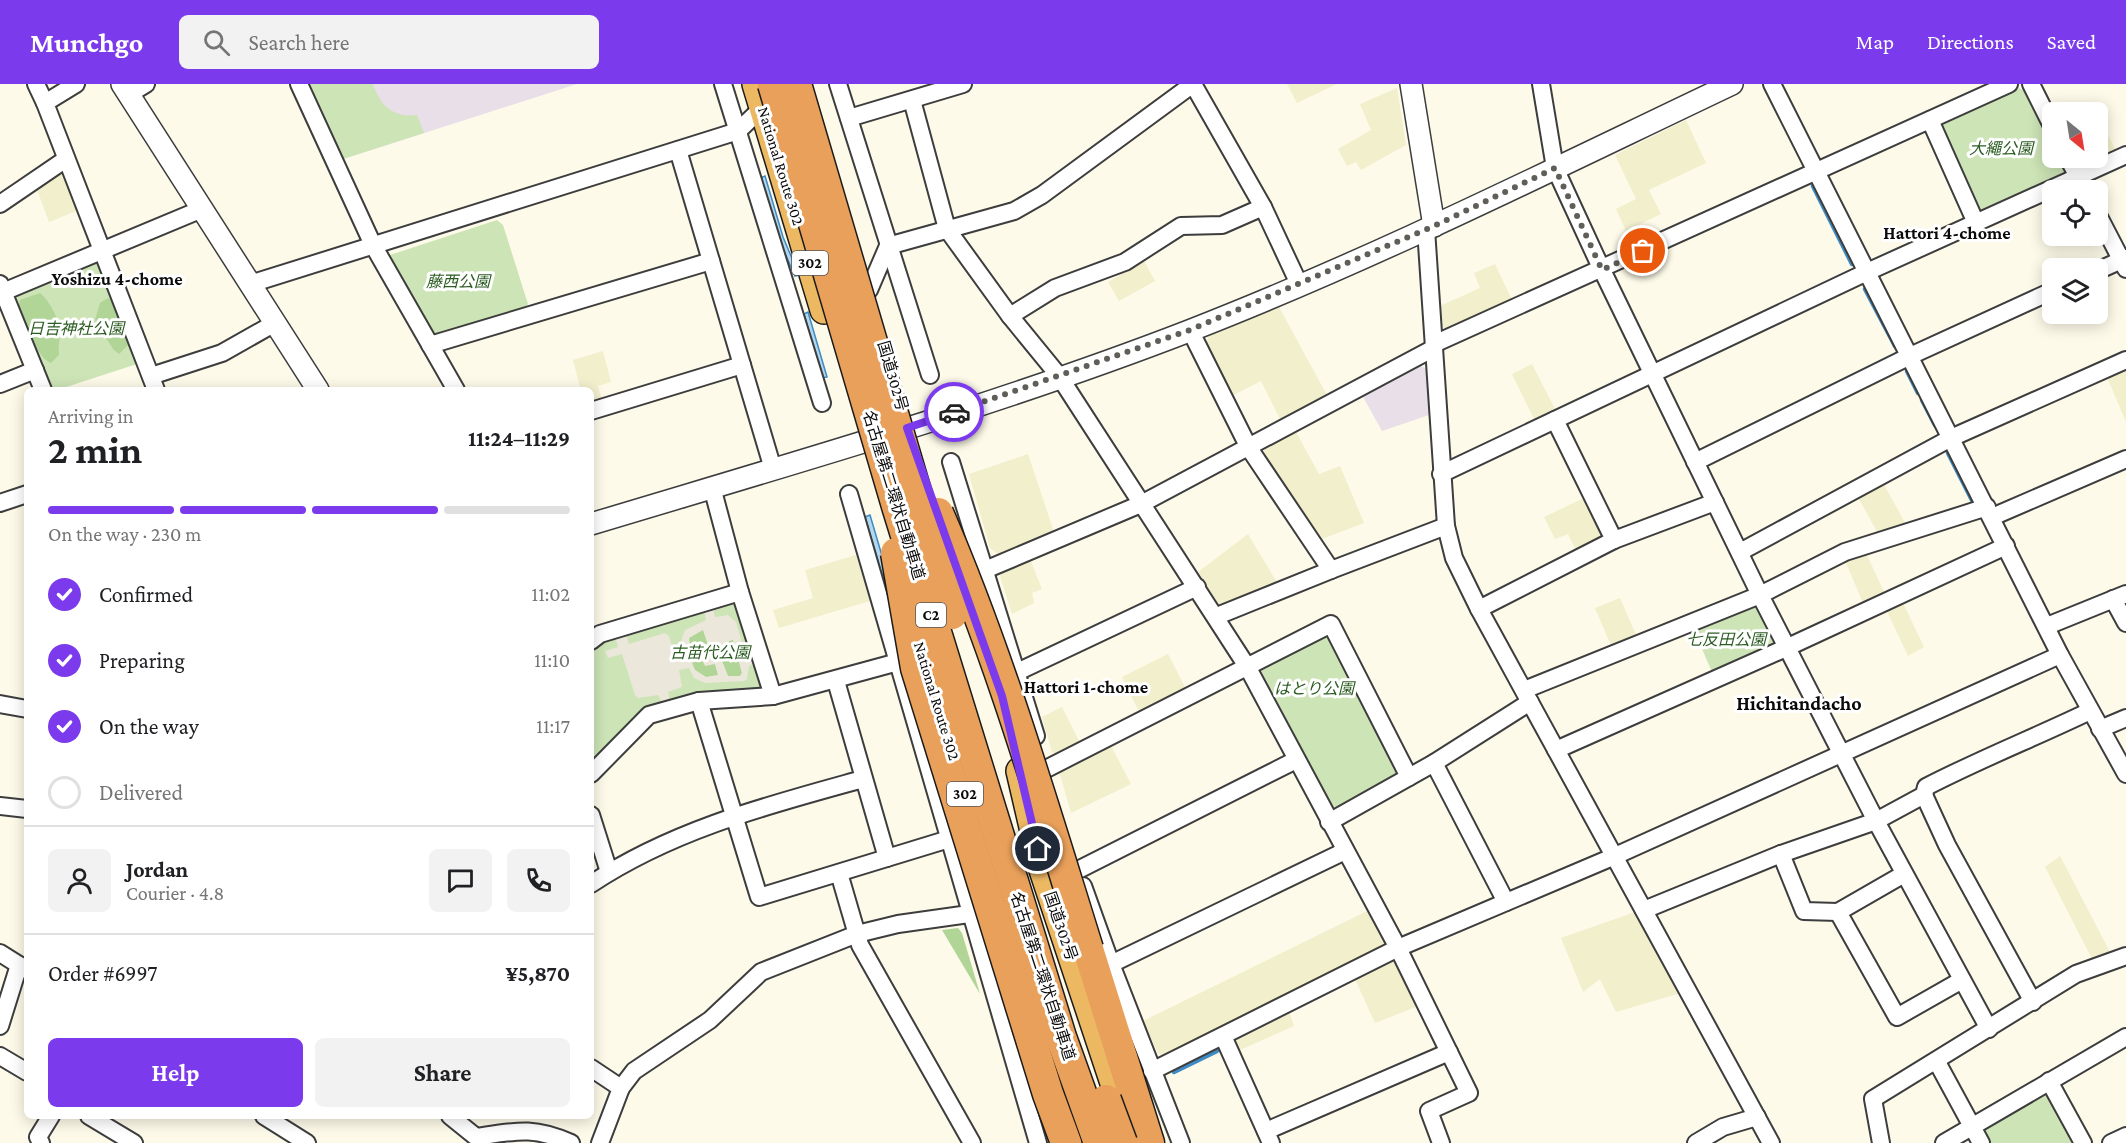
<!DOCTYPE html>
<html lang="en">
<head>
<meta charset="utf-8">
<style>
  :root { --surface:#fff; --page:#f2f2f2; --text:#202124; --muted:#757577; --line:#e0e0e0; --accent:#7c3aed }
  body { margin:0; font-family:"Crimson Pro","Noto Sans JP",serif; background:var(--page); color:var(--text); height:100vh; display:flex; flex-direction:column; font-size:22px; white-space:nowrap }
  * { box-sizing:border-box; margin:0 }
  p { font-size:20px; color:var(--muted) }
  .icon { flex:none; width:33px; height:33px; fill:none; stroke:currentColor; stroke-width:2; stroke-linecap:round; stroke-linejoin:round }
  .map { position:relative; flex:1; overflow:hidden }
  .panel { position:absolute; left:24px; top:303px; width:570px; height:732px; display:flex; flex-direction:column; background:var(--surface); border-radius:9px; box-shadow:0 3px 15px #0003 }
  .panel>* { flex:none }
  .needle { width:39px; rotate:150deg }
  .buttons { position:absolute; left:2042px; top:18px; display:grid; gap:12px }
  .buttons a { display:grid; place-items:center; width:66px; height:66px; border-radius:9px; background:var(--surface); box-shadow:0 3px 15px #0003; font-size:30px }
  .pin { position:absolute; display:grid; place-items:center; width:51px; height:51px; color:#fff; margin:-26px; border:3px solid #fff; border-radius:50%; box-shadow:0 2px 6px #0007 }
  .courier { position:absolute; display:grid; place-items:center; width:60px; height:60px; margin:-30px; border:4px solid #7c3aed; border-radius:50%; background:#fff; color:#222; box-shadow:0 2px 8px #0007 }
  .summary em { font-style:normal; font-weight:700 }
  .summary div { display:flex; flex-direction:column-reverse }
  .summary { display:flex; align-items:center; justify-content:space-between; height:102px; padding:0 24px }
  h1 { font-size:39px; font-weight:700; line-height:45px }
  .bar { display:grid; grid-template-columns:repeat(4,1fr); gap:9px 6px; align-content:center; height:72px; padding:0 24px }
  .bar i { height:8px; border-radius:4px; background:var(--line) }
  .bar .on { background:var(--accent) }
  .bar p { grid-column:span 4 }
  .line { display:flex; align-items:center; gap:15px; padding:0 24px; border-top:2px solid var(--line) }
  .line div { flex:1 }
  .round { display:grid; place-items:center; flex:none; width:63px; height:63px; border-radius:9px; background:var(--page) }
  ol { padding:0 24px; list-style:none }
  li { display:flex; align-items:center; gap:18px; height:66px }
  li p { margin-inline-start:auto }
  li .icon { padding:6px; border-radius:50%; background:var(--accent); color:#fff; stroke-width:4 }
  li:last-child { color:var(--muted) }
  li i { width:33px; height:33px; border:3px solid var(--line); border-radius:50% }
  .primary-button { display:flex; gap:12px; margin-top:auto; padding:12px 24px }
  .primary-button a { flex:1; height:69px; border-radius:9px; background:var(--accent); color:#fff; font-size:24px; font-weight:700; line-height:69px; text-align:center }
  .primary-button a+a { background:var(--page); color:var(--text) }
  header { display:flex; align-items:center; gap:36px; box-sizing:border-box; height:84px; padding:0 30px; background:var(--accent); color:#fff }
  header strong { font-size:28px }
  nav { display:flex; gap:33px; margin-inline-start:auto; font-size:21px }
  .search { width:420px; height:54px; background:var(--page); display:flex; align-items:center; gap:15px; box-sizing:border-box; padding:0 21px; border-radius:9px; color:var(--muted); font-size:22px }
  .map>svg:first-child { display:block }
</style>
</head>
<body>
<header>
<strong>Munchgo</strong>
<div class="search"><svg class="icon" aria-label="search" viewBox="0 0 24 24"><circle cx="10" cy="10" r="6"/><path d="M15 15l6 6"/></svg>Search here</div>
<nav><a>Map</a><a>Directions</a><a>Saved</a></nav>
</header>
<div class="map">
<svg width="2126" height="1059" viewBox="0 0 2126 1059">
  <rect width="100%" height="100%" fill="#fdfae9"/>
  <!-- industrial -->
  <g fill="#e8dfe9">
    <polygon points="306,0 577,0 340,76"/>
    <polygon points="1417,280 1427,285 1429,331 1382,347 1362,311"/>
  </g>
  <!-- farmland -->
  <g fill="#f1efcc">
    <polygon points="1287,0 1337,0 1297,19"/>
    <polygon points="1397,4 1406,61 1361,86 1356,78 1347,82 1338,65 1371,46 1360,20"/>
    <polygon points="2097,29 2116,67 2083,81 2076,74 2097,74"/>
    <polygon points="1686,36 1706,79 1649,106 1661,130 1626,147 1616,125 1636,115 1615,71"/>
    <polygon points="59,87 64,89 79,126 49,138 36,103"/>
    <polygon points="1144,177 1155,197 1119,217 1108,198"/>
    <polygon points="1495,180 1513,218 1449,246 1441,242 1440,222 1480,204 1474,189"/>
    <polygon points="1279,223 1328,313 1282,339 1261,297 1230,313 1205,260 1210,251"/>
    <polygon points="603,267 611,298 598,302 602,317 591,320 591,306 581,306 573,276"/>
    <polygon points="1532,280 1555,325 1534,335 1512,290"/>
    <polygon points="2126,285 2126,338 2107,293"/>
    <polygon points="1296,348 1319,390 1340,382 1364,439 1322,455 1263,372 1265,365"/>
    <polygon points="1028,370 1054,448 999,471 990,464 969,390"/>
    <polygon points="1883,399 1908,444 1880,453 1858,413"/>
    <polygon points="1586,413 1605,452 1578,470 1568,450 1555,455 1544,433"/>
    <polygon points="1248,450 1278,500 1225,522 1218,519 1198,488"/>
    <polygon points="1865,467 1885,510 1863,519 1844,474"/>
    <polygon points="856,471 870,517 779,544 773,526 813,514 805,486"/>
    <polygon points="1030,475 1042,505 1032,509 1034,519 1012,530 1000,492 1005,485"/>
    <polygon points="1620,514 1637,553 1612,564 1595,524"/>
    <polygon points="1902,517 1924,563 1908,572 1886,525"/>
    <polygon points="1168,570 1187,607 1140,630 1122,593"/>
    <polygon points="1062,623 1081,661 1061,671 1052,668 1042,633"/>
    <polygon points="1111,662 1131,700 1071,729 1059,687"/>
    <polygon points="2060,772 2110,868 2092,875 2045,783"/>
    <polygon points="1367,827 1385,858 1383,862 1163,972 1158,969 1143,937"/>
    <polygon points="1638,827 1681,909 1616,928 1600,895 1583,908 1561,854"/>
    <polygon points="1392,876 1398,878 1421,921 1375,939 1355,895"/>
    <polygon points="1289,928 1294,942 1238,967 1236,956"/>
  </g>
  <!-- green -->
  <g fill="#cde4b6">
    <path d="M306,0H373C380,22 394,34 417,31L424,49L340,76Z"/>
    <polygon points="2019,4 2025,7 2052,58 2052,74 2060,74 2066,84 2064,90 1982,126 1975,125 1937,43 1940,38"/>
    <polygon points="497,136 503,141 528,220 524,226 438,252 431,251 386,175 390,171"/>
    <polygon points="96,176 101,179 140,279 57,306 50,306 14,217 16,210"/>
    <polygon points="1757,516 1776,556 1774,560 1712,588 1693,544"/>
    <polygon points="733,519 741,523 764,601 761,606 646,626 591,682 591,565 602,557"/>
    <polygon points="1331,549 1399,686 1397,692 1340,724 1332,722 1260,585"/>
    <polygon points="2043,1008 2049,1010 2077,1059 1989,1059 1983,1049 1985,1041"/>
  </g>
  <!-- forest -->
  <g fill="#b1d497">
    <path d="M40,209C49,216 59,235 60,247C60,255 58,262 59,271L51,279C36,273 23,236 19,221L20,216Z"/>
    <polygon points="108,214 113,217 130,259 119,270 113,265 95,236 100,219"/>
    <polygon points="703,545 710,567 690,574 689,554"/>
    <polygon points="733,555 742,589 740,592 728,592 718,567 729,563 728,557"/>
    <polygon points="703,575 715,580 718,591 706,593 695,586 692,579"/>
    <polygon points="958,844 962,849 980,910 942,846"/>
  </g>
  <!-- plaza -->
  <path fill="#ebe7da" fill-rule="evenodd" d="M713,524L715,533L728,531L736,538L746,573L755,570L757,579L749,582L747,595L744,597L705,599L694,594L689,584L679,586L682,603L668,608L670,618L663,620L658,611L638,614L635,611L622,570L608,574L605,567L618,563L615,553L626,550L629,560L665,549L669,552L673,565L682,562L681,557L685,546L706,536L704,527ZM703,546L710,567L691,574L689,554ZM733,556L742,589L740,592H728L718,567L729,563V557ZM702,575L705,582L715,580L718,591L706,593L695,586L692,579Z"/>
  <!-- water -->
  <g fill="#b2d8f1" stroke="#3e8ac2" stroke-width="1.5">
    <polygon points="765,92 783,153 799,191 795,192 779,156 760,94"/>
    <polygon points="808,228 827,293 822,294 804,230"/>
    <polygon points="870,431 903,543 898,545 865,433"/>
  </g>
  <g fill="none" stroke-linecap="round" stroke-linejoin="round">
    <!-- stream -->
    <g stroke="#3e8ac2" stroke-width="4.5">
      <polyline points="1813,102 1852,180"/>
      <polyline points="1865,205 1895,262"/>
      <polyline points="1907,287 1918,309"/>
      <polyline points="1922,316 1935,341"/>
      <polyline points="1948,369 1975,422"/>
      <polyline points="1174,988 1217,967"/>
    </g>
    <defs>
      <g id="minor">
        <polyline points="36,0 45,19"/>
        <polyline points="76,0 45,19 156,306"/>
        <polyline points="299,0 373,161 456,306"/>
        <polyline points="723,0 822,319"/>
        <polyline points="838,0 930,291"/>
        <polyline points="1193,0 1263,123 1299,200"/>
        <polyline points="1541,0 1555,84 1602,186 1760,511 1876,737 1989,945"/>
        <polyline points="1772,0 2060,571 2126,690"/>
        <polyline points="2031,0 2052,42"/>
        <polyline points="128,11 146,0"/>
        <polyline points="912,16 947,145 1010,232 1059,292 1248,584 1398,864 1469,1009 1429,1027 1441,1059"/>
        <polyline points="849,34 963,0"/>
        <polyline points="1930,36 1976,139"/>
        <polyline points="678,66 773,385"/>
        <polyline points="2068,74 2085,106"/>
        <polyline points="0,120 66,75"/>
        <polyline points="2097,129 2126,185"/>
        <polyline points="1426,145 1446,442 1454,474 1479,525 1771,1059"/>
        <polyline points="2097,187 2126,174"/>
        <polyline points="0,200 43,306"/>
        <polyline points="250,200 738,47 763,23"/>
        <polyline points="869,206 888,162 1014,127 1042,111 1193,0"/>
        <polyline points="3,208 202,125"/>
        <polyline points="1010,232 1055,204 1125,178 1181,142 1222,141 1263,123"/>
        <polyline points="1190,246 1249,364 1331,486 1217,532"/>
        <polyline points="1434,260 2009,0"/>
        <polyline points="430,261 711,177"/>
        <polyline points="151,292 222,269 275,239"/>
        <polyline points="0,300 35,286"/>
        <polyline points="591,327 742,281"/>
        <polyline points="1555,336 1614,456"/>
        <polyline points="951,378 1036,652"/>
        <polyline points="1695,378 1910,272 2052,207"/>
        <polyline points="1441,390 1867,188 2126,71"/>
        <polyline points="712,403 740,508 773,612"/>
        <polyline points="849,410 1038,1059"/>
        <polyline points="0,419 27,410"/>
        <polyline points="1992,433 2126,375"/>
        <polyline points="1740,468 1951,354 2126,276"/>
        <polyline points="985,486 1141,420 1434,264"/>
        <polyline points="1331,486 1446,442"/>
        <polyline points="2113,515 2126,539"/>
        <polyline points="1479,525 1614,456 1715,418"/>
        <polyline points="2047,542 2126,510"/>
        <polyline points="591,557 600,550 740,508"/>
        <polyline points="1017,588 1197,503"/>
        <polyline points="836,597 887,774"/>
        <polyline points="1524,606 1760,511 1845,468 1987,423"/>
        <polyline points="699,617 759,813 949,755"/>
        <polyline points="0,620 27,625"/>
        <polyline points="2100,645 2126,634"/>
        <polyline points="1556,666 1788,563 2006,462"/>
        <polyline points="1434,679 1506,818"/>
        <polyline points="1046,685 1331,540 1409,693"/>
        <polyline points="591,690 649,631 699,617 773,612 898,578"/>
        <polyline points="1924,711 1947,761 2033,918"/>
        <polyline points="0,722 27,725"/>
        <polyline points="591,731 609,788"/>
        <polyline points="1329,738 1434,679 1530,618"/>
        <polyline points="1781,770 1804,827 1838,828"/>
        <polyline points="1078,786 1296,676"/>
        <polyline points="839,789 860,861 972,1059"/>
        <polyline points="1904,790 1838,828 1897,933 1962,896"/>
        <path d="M591,800C674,745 769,721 863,695"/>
        <polyline points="1083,802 1111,880 1181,1059"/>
        <path d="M1644,826L1781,770L1876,737L1924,711L1926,703C1980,675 2036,653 2090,627"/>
        <polyline points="0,869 27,886"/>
        <polyline points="1111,880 1345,767"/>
        <polyline points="0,942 19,881"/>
        <polyline points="1223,952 1271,1059"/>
        <polyline points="0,972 27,988"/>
        <polyline points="1937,978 1981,1059"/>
        <polyline points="591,984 621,1004"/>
        <polyline points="1152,987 1398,864 1615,772 2060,571"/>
        <polyline points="2049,997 2083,1059"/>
        <polyline points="89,1032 134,1059"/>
        <polyline points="264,1032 307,1059"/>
        <path d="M450,1032L476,1053C516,1047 533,1042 571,1059"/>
        <polyline points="1266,1047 1449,968"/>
        <polyline points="41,1059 38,1053 51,1032"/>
        <polyline points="600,1059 621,1004 634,987 710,936 761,888 857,850 898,840 969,830"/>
        <polyline points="1696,1059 1723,1043 1757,1033"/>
        <polyline points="1881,1059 1873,1015 2076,890 2126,872"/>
        <polyline points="1944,1059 2126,953"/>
        <polyline points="2111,1059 2126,1052"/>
      </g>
      <g id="tertiary">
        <polyline points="122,0 318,306"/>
        <polyline points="1411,0 1434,142"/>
        <path d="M591,440C790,380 995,322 1189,247C1374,175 1553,85 1732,0"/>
      </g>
      <g id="trunk">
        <polyline points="756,0 824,226"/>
        <polyline points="1020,687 1043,786 1123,1026 1130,1039"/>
      </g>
      <polyline id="motorway" points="1088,865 1149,1059"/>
    </defs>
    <!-- minor casing -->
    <use href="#minor" stroke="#3d3d3d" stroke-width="20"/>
    <!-- tertiary casing -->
    <use href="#tertiary" stroke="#3d3d3d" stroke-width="24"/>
    <!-- trunk casing -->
    <use href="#trunk" stroke="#1b1b1b" stroke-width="30"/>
    <!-- motorway casing -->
    <use href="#motorway" stroke="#1b1b1b" stroke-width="33"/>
    <!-- minor -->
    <use href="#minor" stroke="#fff" stroke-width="16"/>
    <!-- tertiary -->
    <use href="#tertiary" stroke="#fff" stroke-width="21"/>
    <!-- trunk -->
    <use href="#trunk" stroke="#ecb862" stroke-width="27"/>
    <!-- motorway -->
    <use href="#motorway" stroke="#e9a05b" stroke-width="30"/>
    <defs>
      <g id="motorway-bridge">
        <polyline points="773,0 897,422 1061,953 1099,1059"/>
        <polyline points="796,0 952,530"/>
        <path d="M938,429C999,570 1042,718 1088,865"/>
        <polyline points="896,469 916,584 1048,1010 1066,1059"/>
        <polyline points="1106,1016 1122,1059"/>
      </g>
    </defs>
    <!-- motorway-bridge casing -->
    <use href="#motorway-bridge" stroke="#1b1b1b" stroke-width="33" stroke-linecap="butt"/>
    <!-- motorway-bridge -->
    <use href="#motorway-bridge" stroke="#e9a05b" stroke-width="30"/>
  </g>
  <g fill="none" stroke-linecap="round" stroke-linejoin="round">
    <!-- done -->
    <polyline stroke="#5f5e58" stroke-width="6" stroke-dasharray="0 10.8" points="954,328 1190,246 1434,142 1555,84 1602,186 1643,167"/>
    <!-- route -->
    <polyline stroke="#7c3aed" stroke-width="8" points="954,328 907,344 1002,612 1038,765"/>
  </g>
  <g text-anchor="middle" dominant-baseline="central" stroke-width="6" stroke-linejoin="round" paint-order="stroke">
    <!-- shield labels -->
    <g fill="#fff" stroke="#545454" stroke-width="1.5">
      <rect x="792" y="167" width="36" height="24" rx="4.5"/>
      <rect x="916" y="519" width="30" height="24" rx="4.5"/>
      <rect x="947" y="698" width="36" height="24" rx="4.5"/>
    </g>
    <g font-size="15" font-weight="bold" fill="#0a0a0a">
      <text x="810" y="179">302</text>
      <text x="931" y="531">C2</text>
      <text x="965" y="710">302</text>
    </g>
    <!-- park labels -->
    <g font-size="16" font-style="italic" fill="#2b5c21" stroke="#fff">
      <text x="2001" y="64">大繩公園</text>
      <text x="458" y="197">藤西公園</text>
      <text x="76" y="244">日吉神社公園</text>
      <text x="1726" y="555">七反田公園</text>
      <text x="710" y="568">古苗代公園</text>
      <text x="1314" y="604">はとり公園</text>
    </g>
    <!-- street labels -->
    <g font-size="16" fill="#0a0a0a" stroke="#fff">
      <text transform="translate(781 82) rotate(73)">National Route 302</text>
      <text transform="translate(893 292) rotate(74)">国道302号</text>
      <text transform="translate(894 411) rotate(73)">名古屋第二環状自動車道</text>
      <text transform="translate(937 617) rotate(73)">National Route 302</text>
      <text transform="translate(1061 842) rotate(71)">国道302号</text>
      <text transform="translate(1043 892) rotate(72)">名古屋第二環状自動車道</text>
    </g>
    <!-- neighbourhood labels -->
    <g font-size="18" font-weight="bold" fill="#0a0a0a" stroke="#fff">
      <text x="1947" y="149">Hattori 4-chome</text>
      <text x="117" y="195">Yoshizu 4-chome</text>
      <text x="1086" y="603">Hattori 1-chome</text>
    </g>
    <!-- quarter labels -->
    <g font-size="20" font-weight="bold" fill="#0a0a0a" stroke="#fff">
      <text x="1799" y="619">Hichitandacho</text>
    </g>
  </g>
</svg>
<div class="buttons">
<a><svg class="needle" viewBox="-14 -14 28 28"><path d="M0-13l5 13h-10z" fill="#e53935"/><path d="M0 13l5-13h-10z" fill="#757577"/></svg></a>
<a><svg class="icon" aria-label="locate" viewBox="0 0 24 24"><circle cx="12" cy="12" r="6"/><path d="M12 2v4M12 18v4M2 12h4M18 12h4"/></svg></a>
<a><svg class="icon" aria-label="layers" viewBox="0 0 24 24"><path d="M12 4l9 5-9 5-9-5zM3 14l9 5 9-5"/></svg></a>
</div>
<div class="pin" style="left:1643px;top:167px;background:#ea580c"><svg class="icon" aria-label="bag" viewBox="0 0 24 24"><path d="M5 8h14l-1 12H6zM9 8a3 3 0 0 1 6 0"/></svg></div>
<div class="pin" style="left:1038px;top:765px;background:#1f2937"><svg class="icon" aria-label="home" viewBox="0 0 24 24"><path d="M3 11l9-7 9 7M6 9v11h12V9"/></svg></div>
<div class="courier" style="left:954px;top:328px"><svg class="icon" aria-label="car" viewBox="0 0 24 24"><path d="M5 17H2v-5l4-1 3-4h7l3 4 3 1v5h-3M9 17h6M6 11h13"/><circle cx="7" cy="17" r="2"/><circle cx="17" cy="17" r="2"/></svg></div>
<section class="panel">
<div class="summary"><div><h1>2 min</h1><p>Arriving in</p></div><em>11:24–11:29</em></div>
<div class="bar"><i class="on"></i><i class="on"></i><i class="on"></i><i></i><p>On the way · 230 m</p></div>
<ol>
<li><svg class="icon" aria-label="check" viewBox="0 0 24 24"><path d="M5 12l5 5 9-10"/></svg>Confirmed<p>11:02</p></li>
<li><svg class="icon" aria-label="check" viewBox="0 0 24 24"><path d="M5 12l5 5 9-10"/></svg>Preparing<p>11:10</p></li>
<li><svg class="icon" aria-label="check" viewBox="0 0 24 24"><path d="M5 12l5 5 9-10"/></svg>On the way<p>11:17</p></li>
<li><i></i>Delivered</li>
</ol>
<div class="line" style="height:108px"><a class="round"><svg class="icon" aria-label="person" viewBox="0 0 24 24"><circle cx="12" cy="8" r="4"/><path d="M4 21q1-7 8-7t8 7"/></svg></a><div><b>Jordan</b><p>Courier · 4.8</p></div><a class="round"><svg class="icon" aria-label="chat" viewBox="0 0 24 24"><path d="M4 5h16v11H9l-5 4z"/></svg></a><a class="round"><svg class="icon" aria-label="phone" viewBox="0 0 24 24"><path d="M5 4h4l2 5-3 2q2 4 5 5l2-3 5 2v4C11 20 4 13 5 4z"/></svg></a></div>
<div class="line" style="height:78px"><div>Order #6997</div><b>¥5,870</b></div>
<div class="primary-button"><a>Help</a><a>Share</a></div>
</section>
</div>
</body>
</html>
